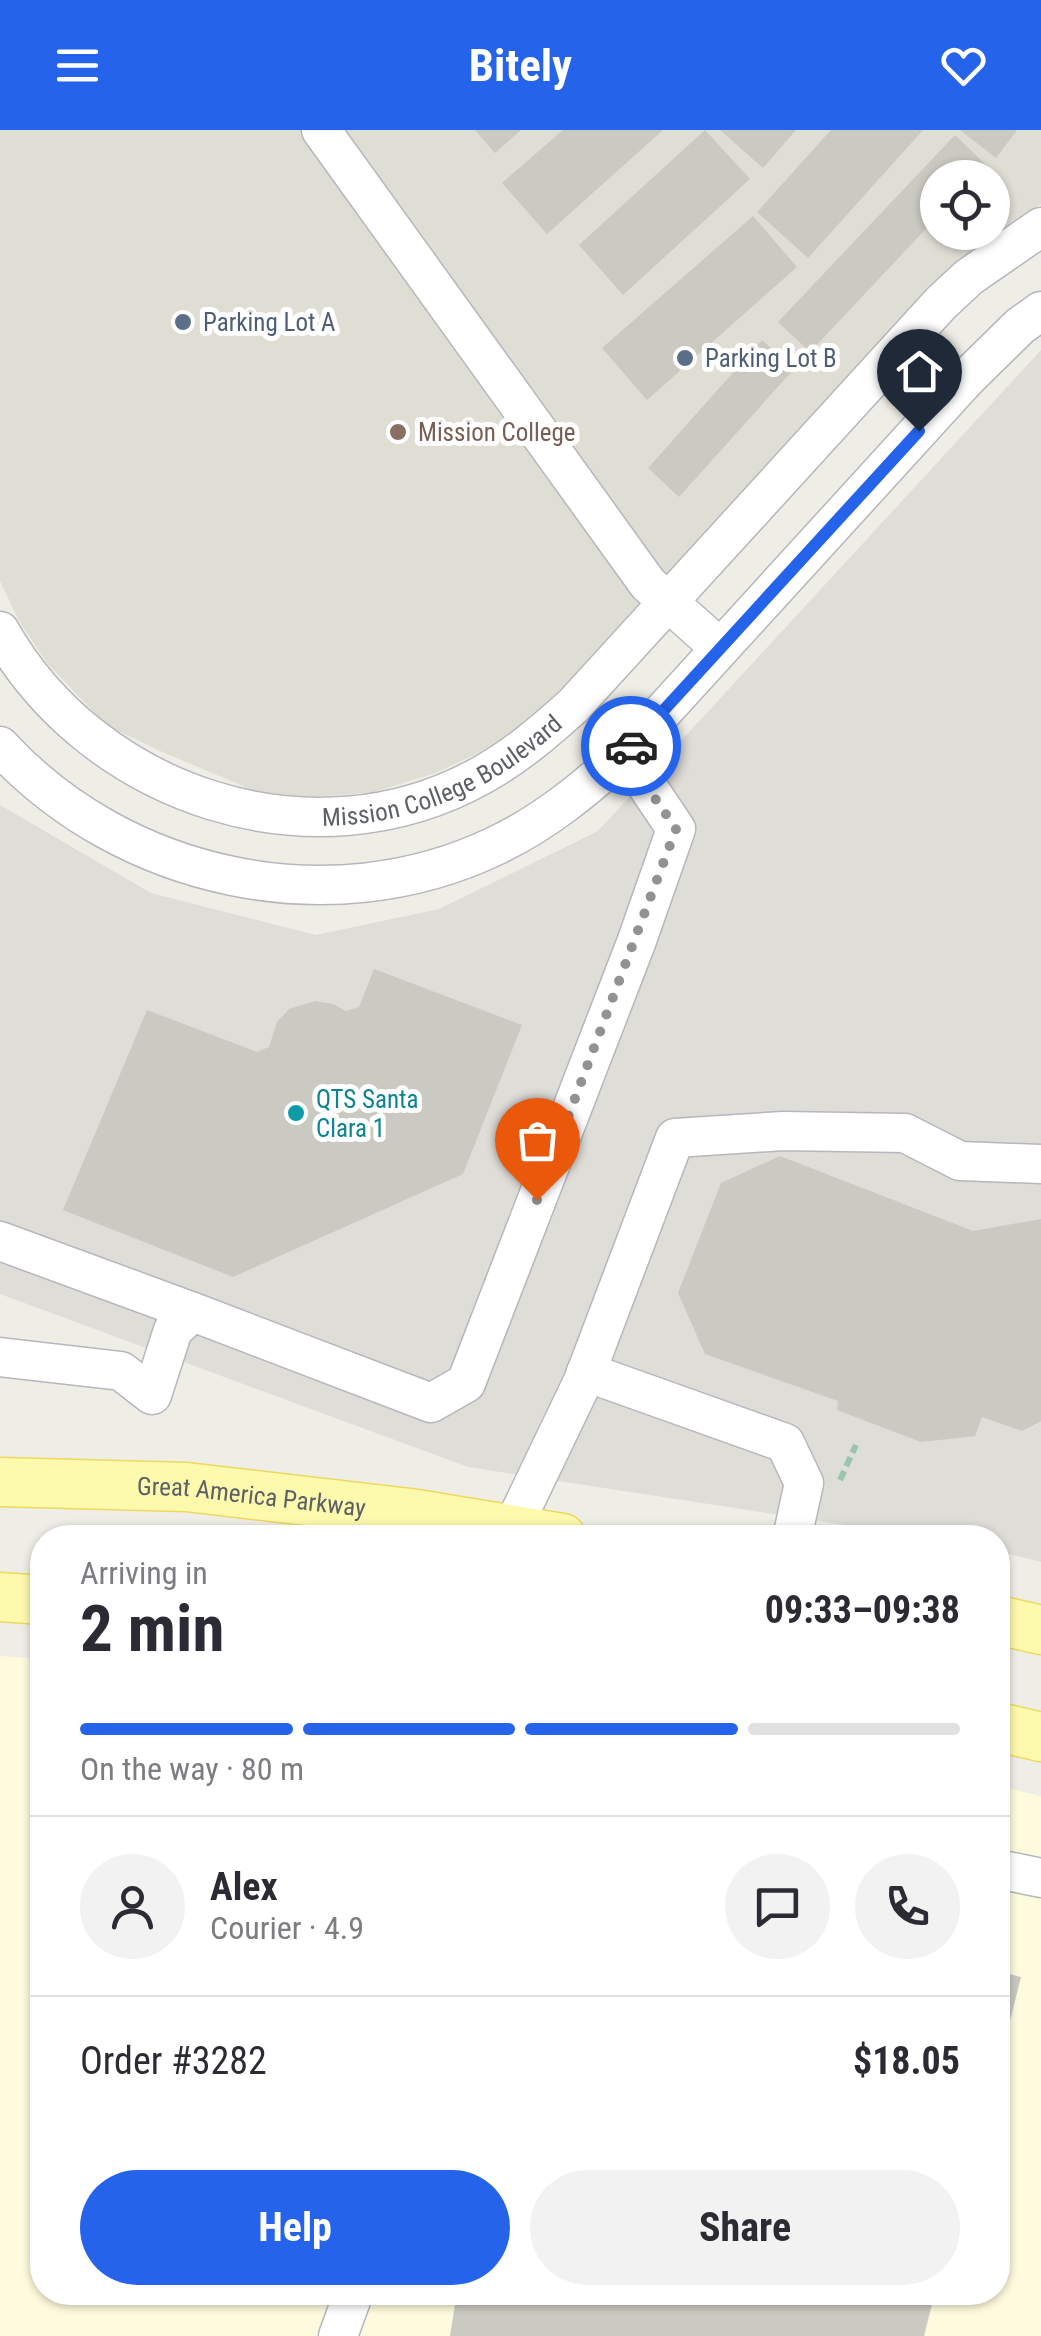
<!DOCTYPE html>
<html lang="en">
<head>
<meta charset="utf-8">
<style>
  :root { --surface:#fff; --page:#f2f2f3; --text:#2b2b33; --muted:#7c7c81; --line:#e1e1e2; --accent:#2563eb }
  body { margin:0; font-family:"Roboto Condensed",sans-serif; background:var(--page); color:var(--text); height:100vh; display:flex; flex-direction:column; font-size:38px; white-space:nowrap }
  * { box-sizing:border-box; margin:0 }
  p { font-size:32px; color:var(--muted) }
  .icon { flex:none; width:55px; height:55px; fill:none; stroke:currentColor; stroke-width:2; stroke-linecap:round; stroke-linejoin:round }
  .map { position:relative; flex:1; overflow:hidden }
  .panel { position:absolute; left:30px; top:1395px; width:980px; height:780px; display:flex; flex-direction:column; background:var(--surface); border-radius:40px; box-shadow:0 2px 8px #0004 }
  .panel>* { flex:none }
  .buttons { position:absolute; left:920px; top:30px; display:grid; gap:20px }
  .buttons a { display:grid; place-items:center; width:90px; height:90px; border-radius:50%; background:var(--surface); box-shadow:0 2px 8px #0004; font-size:50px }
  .pin { position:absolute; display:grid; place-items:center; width:85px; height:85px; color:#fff; margin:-102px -42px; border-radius:50% 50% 50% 0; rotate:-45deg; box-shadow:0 0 10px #0007 }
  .pin .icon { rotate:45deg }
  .courier { position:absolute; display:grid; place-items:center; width:100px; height:100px; margin:-50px; border:8px solid #2563eb; border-radius:50%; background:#fff; color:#222; box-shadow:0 2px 12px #0007 }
  .summary em { font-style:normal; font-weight:700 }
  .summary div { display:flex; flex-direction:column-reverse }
  .summary { display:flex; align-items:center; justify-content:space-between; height:170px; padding:0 50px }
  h1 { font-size:65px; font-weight:700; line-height:75px }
  .bar { display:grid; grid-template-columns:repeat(4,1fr); gap:15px 10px; align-content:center; height:120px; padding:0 50px }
  .bar i { height:12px; border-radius:8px; background:var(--line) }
  .bar .selected { background:var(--accent) }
  .bar p { grid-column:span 4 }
  .line { display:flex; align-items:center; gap:25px; padding:0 50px; border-top:2px solid var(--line) }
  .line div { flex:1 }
  .round { display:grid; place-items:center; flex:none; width:105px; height:105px; border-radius:52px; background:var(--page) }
  .primary-button { display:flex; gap:20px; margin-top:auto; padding:20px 50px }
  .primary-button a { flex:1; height:115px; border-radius:60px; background:var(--accent); color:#fff; font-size:40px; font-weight:700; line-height:115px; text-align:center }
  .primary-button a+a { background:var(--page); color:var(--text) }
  header { display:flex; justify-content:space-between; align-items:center; height:130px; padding:0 50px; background:var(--accent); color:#fff; font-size:45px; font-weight:700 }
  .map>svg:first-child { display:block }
</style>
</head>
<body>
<header><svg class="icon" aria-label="menu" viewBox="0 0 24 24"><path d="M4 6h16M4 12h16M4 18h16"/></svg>Bitely<svg class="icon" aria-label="heart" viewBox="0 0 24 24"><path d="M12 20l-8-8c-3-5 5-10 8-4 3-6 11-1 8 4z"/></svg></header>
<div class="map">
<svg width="1041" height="2206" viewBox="0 0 1041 2206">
  <rect width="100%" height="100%" fill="#efeee6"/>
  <!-- commercial -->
  <polygon fill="#fdfadd" points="0,1526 42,1529 42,2162 998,2162 998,1656 1041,1666 1041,2206 0,2206"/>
  <!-- industrial -->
  <polygon fill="#deddd8" points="1041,220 1041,1432 998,1421 998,1408 923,1407 468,1337 0,1164 0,675 151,763 316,805 439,779 598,701"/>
  <!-- education -->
  <path fill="#dfded4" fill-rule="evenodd" d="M0,0H1041V74L983,110L921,165L560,560L524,594L485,620L435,643L374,662L276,670L160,621L106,595L47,533L19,491L0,451ZM938,48H992V102H938Z"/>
  <!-- building -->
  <g fill="#cac9c2">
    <polygon points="475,0 521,0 495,23"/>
    <polygon points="563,0 663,0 547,104 502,53"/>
    <polygon points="705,0 750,49 623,165 579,115"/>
    <polygon points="720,0 796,0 763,38"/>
    <polygon points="831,0 923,0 808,128 757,82"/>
    <polygon points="960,0 1017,0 996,28"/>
    <polygon points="955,5 986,35 974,48 938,48 938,86 810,222 778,192"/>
    <polygon points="753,86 797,137 647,270 602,218"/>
    <polygon points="762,210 794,239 679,367 648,338"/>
    <polygon points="374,839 522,895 463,1044 233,1147 63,1080 147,880 257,922 269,917 277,892 289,879 315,871 333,874 346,881 359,877"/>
    <polygon points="780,1026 973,1101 1041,1089 1041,1291 1022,1301 982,1287 975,1306 921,1312 837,1280 838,1271 705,1224 678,1163 721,1053"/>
    <polygon points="998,1841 1021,1847 999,1935 998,1935"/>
    <polygon points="457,2162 935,2162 924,2206 450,2206"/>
  </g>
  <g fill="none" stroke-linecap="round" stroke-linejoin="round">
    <defs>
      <g id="minor">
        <polyline points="321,0 648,454 720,518"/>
        <path id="s1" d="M0,501C93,666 313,740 482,645C516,626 544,602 573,576L941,173L969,147L1041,97"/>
        <path d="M0,616C123,750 330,795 495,716C544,693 585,659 625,623L967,248L1020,196L1041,181"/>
        <polyline points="0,1111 193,1182"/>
        <polyline points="0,1227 121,1241 152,1265 173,1200 193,1182 431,1273 466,1253 636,813 676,699 625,623"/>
        <polyline points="586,1242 785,1313 804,1353 792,1408"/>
        <polyline points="511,1401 583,1251 675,1008 783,1001 905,1003 960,1031 1041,1034"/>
        <polyline points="998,1739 1041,1748"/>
        <polyline points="338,2206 354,2162"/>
      </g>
      <g id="major">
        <path id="s2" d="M0,1352L186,1357L410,1383L562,1408"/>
        <polyline points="0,1467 42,1470"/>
        <polyline points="998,1490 1041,1500"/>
        <polyline points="998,1597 1041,1607"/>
      </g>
    </defs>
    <!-- minor casing -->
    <use href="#minor" stroke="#b6b7bc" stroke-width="41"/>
    <!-- major casing -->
    <use href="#major" stroke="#eed860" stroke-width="51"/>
    <!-- path -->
    <polyline stroke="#9bc5ac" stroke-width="6" stroke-dasharray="10 5" stroke-linecap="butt" points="840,1350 856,1315"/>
    <!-- minor -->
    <use href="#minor" stroke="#fff" stroke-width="38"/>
    <!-- major -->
    <use href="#major" stroke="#fdfaad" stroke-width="48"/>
  </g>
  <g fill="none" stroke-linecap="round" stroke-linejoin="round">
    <!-- done -->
    <polyline stroke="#909293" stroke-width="10" stroke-dasharray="0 18" points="537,1070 676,699 624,623 631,616"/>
    <!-- route -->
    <polyline stroke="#2563eb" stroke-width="12" points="631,616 919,301"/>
  </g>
  <!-- markers -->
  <g fill="#5c6f8a" stroke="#fff" stroke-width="4">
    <circle cx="183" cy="192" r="10"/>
    <circle cx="685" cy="228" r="10"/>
  </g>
  <circle fill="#8d6e63" stroke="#fff" stroke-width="4" cx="398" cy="302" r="10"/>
  <circle fill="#0f9aa8" stroke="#fff" stroke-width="4" cx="296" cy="983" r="10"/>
  <g text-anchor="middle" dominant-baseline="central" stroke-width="10" stroke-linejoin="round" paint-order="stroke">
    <!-- service labels -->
    <g font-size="25" fill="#4e5e75" stroke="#fff" text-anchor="start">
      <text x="203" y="192">Parking Lot A</text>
      <text x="705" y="228">Parking Lot B</text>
    </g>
    <!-- education labels -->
    <g font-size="25" fill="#785e54" stroke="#fff" text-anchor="start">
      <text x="418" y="302">Mission College</text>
    </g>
    <!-- street labels -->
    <g font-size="25" fill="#5d6066" stroke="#fff">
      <text stroke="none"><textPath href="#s1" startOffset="520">Mission College Boulevard</textPath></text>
      <text stroke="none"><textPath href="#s2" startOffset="252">Great America Parkway</textPath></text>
    </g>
    <!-- culture labels -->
    <g font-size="25" fill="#0d838f" stroke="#fff" text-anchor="start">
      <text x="316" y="969">QTS Santa<tspan x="316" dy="29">Clara 1</tspan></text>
    </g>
  </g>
</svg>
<div class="buttons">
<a><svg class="icon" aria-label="locate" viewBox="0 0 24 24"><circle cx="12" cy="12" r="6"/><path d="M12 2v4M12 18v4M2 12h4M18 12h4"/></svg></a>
</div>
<div class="pin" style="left:537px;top:1070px;background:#ea580c"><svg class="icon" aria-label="bag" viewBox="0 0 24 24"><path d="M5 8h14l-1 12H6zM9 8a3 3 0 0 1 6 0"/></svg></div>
<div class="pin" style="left:919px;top:301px;background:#1f2937"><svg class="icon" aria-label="home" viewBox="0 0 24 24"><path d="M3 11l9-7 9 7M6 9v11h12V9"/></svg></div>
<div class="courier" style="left:631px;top:616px"><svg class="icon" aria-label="car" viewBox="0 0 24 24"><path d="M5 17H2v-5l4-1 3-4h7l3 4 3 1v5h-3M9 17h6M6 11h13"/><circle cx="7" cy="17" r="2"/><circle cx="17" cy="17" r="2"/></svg></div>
<section class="panel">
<div class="summary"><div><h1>2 min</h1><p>Arriving in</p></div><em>09:33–09:38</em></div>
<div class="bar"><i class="selected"></i><i class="selected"></i><i class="selected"></i><i></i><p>On the way · 80 m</p></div>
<div class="line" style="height:180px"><a class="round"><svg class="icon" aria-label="person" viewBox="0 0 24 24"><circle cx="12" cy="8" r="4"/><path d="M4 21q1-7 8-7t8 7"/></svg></a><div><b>Alex</b><p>Courier · 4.9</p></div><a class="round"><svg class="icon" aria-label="chat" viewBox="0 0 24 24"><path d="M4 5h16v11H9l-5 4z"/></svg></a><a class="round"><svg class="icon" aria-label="phone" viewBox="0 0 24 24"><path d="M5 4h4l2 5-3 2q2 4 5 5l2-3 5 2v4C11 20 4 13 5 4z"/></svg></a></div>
<div class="line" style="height:130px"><div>Order #3282</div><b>$18.05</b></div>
<div class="primary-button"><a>Help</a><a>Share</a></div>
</section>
</div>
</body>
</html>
